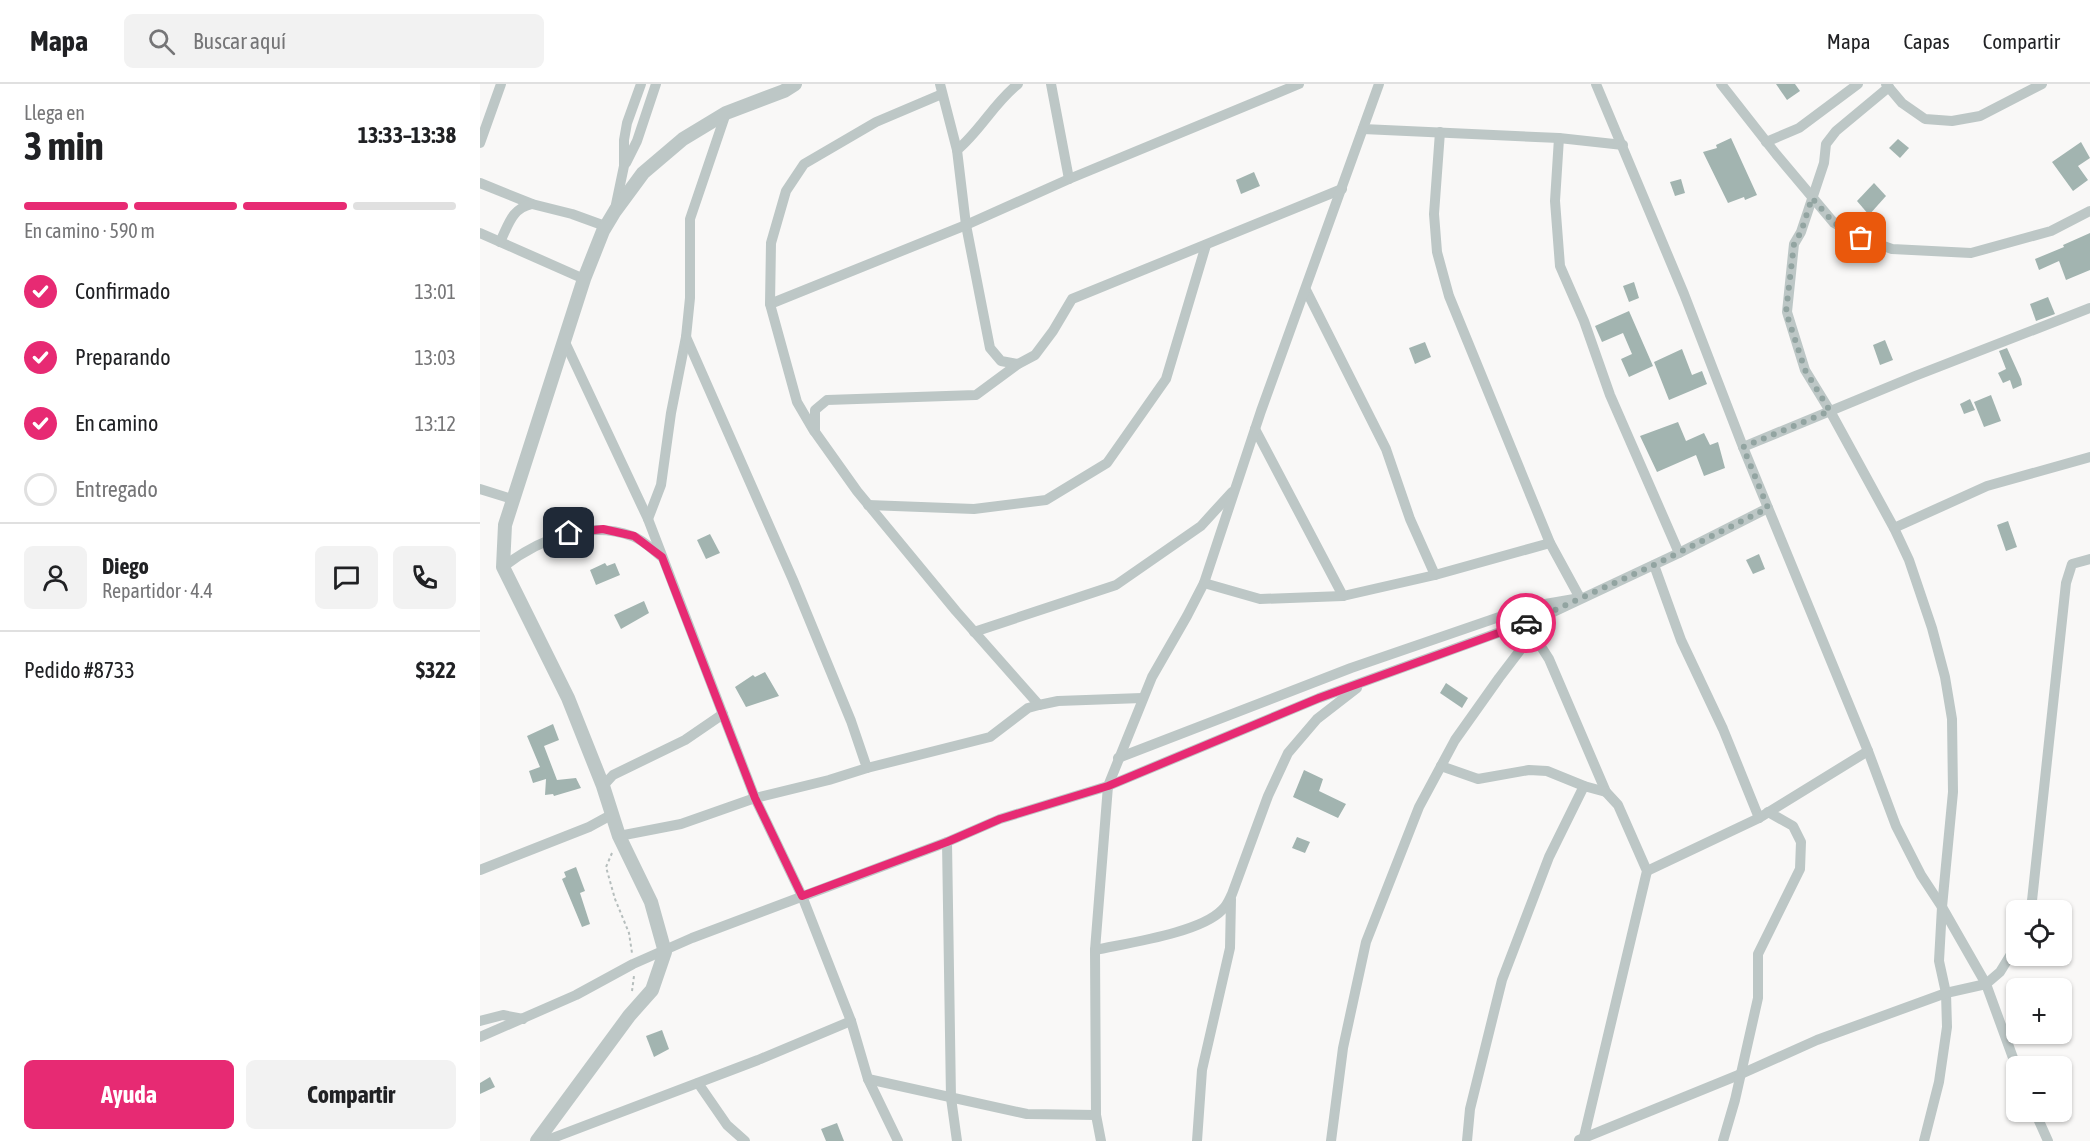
<!DOCTYPE html>
<html lang="es">
<head>
<meta charset="utf-8">
<style>
  :root { --surface:#fff; --page:#f2f2f2; --text:#202124; --muted:#757577; --line:#e0e0e0; --accent:#e72a73 }
  body { margin:0; font-family:"Asap Condensed",sans-serif; background:var(--page); color:var(--text); height:100vh; display:flex; flex-direction:column; font-size:22px; white-space:nowrap }
  * { box-sizing:border-box; margin:0 }
  p { font-size:20px; color:var(--muted) }
  .icon { flex:none; width:33px; height:33px; fill:none; stroke:currentColor; stroke-width:2; stroke-linecap:round; stroke-linejoin:round }
  .map { position:relative; flex:1; overflow:hidden }
  .drawer { display:flex; flex-direction:column; background:var(--surface); width:480px }
  .drawer>* { flex:none }
  .tools { position:absolute; left:1526px; top:816px; display:grid; gap:12px }
  .tools a { display:grid; place-items:center; width:66px; height:66px; border-radius:9px; background:var(--surface); box-shadow:0 2px 4px #0004; font-size:30px }
  .pin { position:absolute; display:grid; place-items:center; width:51px; height:51px; color:#fff; margin:-26px; border-radius:12px; box-shadow:0 3px 9px #0006 }
  .courier { position:absolute; display:grid; place-items:center; width:60px; height:60px; margin:-30px; border:4px solid #e72a73; border-radius:50%; background:#fff; color:#222; box-shadow:0 2px 8px #0007 }
  .headline em { font-style:normal; font-weight:700 }
  .headline div { display:flex; flex-direction:column-reverse }
  .headline { display:flex; align-items:center; justify-content:space-between; height:102px; padding:0 24px }
  h1 { font-size:39px; font-weight:700; line-height:45px }
  .bar { display:grid; grid-template-columns:repeat(4,1fr); gap:9px 6px; align-content:center; height:72px; padding:0 24px }
  .bar i { height:8px; border-radius:4px; background:var(--line) }
  .bar .current { background:var(--accent) }
  .bar p { grid-column:span 4 }
  .line { display:flex; align-items:center; gap:15px; padding:0 24px; border-top:2px solid var(--line) }
  .line div { flex:1 }
  .round { display:grid; place-items:center; flex:none; width:63px; height:63px; border-radius:9px; background:var(--page) }
  ol { padding:0 24px; list-style:none }
  li { display:flex; align-items:center; gap:18px; height:66px }
  li p { margin-inline-start:auto }
  li .icon { padding:6px; border-radius:50%; background:var(--accent); color:#fff; stroke-width:4 }
  li:last-child { color:var(--muted) }
  li i { width:33px; height:33px; border:3px solid var(--line); border-radius:50% }
  .button { display:flex; gap:12px; margin-top:auto; padding:12px 24px }
  .button a { flex:1; height:69px; border-radius:9px; background:var(--accent); color:#fff; font-size:24px; font-weight:700; line-height:69px; text-align:center }
  .button a+a { background:var(--page); color:var(--text) }
  header { display:flex; align-items:center; gap:36px; box-sizing:border-box; height:84px; padding:0 30px; background:var(--surface); border-bottom:2px solid var(--line) }
  header strong { font-size:28px }
  nav { display:flex; gap:33px; margin-inline-start:auto; font-size:21px }
  .search { width:420px; height:54px; background:var(--page); display:flex; align-items:center; gap:15px; box-sizing:border-box; padding:0 21px; border-radius:9px; color:var(--muted); font-size:22px }
  main { display:flex; flex:1; min-height:0 }
  .map>svg:first-child { display:block }
</style>
</head>
<body>
<header>
<strong>Mapa</strong>
<div class="search"><svg class="icon" aria-label="search" viewBox="0 0 24 24"><circle cx="10" cy="10" r="6"/><path d="M15 15l6 6"/></svg>Buscar aquí</div>
<nav><a>Mapa</a><a>Capas</a><a>Compartir</a></nav>
</header>
<main>
<section class="drawer">
<div class="headline"><div><h1>3 min</h1><p>Llega en</p></div><em>13:33–13:38</em></div>
<div class="bar"><i class="current"></i><i class="current"></i><i class="current"></i><i></i><p>En camino · 590 m</p></div>
<ol>
<li><svg class="icon" aria-label="check" viewBox="0 0 24 24"><path d="M5 12l5 5 9-10"/></svg>Confirmado<p>13:01</p></li>
<li><svg class="icon" aria-label="check" viewBox="0 0 24 24"><path d="M5 12l5 5 9-10"/></svg>Preparando<p>13:03</p></li>
<li><svg class="icon" aria-label="check" viewBox="0 0 24 24"><path d="M5 12l5 5 9-10"/></svg>En camino<p>13:12</p></li>
<li><i></i>Entregado</li>
</ol>
<div class="line" style="height:108px"><a class="round"><svg class="icon" aria-label="person" viewBox="0 0 24 24"><circle cx="12" cy="8" r="4"/><path d="M4 21q1-7 8-7t8 7"/></svg></a><div><b>Diego</b><p>Repartidor · 4.4</p></div><a class="round"><svg class="icon" aria-label="chat" viewBox="0 0 24 24"><path d="M4 5h16v11H9l-5 4z"/></svg></a><a class="round"><svg class="icon" aria-label="phone" viewBox="0 0 24 24"><path d="M5 4h4l2 5-3 2q2 4 5 5l2-3 5 2v4C11 20 4 13 5 4z"/></svg></a></div>
<div class="line" style="height:78px"><div>Pedido #8733</div><b>$322</b></div>
<div class="button"><a>Ayuda</a><a>Compartir</a></div>
</section>
<div class="map">
<svg width="1610" height="1057" viewBox="0 0 1610 1057">
  <rect width="100%" height="100%" fill="#f9f8f7"/>
  <!-- building -->
  <g fill="#a2b4b0">
    <polygon points="1296,0 1315,0 1320,7 1307,16"/>
    <polygon points="1251,54 1277,111 1265,116 1264,113 1248,119 1223,68 1237,64 1236,61"/>
    <polygon points="1418,55 1429,64 1420,74 1409,64"/>
    <polygon points="1601,58 1610,74 1598,82 1608,96 1593,107 1572,78"/>
    <polygon points="774,88 780,102 761,110 756,96"/>
    <polygon points="1201,95 1205,109 1195,112 1190,98"/>
    <polygon points="1394,99 1406,112 1389,131 1377,117"/>
    <polygon points="1610,149 1610,186 1586,196 1579,177 1559,186 1555,175 1584,163 1583,161"/>
    <polygon points="1154,198 1159,214 1149,218 1143,202"/>
    <polygon points="1568,213 1575,230 1556,237 1550,220"/>
    <polygon points="1149,227 1173,282 1149,293 1141,275 1152,270 1143,249 1122,258 1115,242"/>
    <polygon points="1405,256 1413,276 1400,281 1393,261"/>
    <polygon points="945,258 951,273 935,280 929,264"/>
    <polygon points="1527,264 1541,295 1542,301 1533,305 1530,296 1523,299 1518,289 1526,285 1519,267"/>
    <polygon points="1202,265 1212,291 1222,287 1227,300 1189,316 1174,278"/>
    <polygon points="1511,311 1521,337 1504,343 1494,318"/>
    <polygon points="1490,315 1495,326 1484,330 1480,320"/>
    <polygon points="1198,338 1206,357 1224,349 1230,361 1238,358 1245,384 1224,392 1216,371 1177,388 1160,352"/>
    <polygon points="1528,437 1537,463 1526,467 1517,441"/>
    <polygon points="230,450 240,469 226,475 217,456"/>
    <polygon points="1279,470 1285,485 1273,490 1266,476"/>
    <polygon points="125,479 127,482 135,479 140,491 116,501 110,486"/>
    <polygon points="164,517 169,529 141,545 134,531"/>
    <polygon points="285,588 299,612 266,623 255,603 273,591 275,593"/>
    <polygon points="966,599 988,614 982,624 960,609"/>
    <polygon points="73,640 79,656 64,662 77,696 96,694 101,704 74,712 73,710 65,711 66,695 53,699 49,687 60,683 47,652"/>
    <polygon points="824,686 843,695 839,707 866,720 858,734 813,713"/>
    <polygon points="817,753 830,758 825,769 812,764"/>
    <polygon points="96,783 105,807 100,809 110,840 102,843 82,795 86,793 84,788"/>
    <polygon points="182,946 189,965 174,973 166,952"/>
    <polygon points="10,993 15,1003 0,1010 0,999"/>
    <polygon points="357,1039 364,1057 346,1057 341,1045"/>
  </g>
  <g fill="none" stroke-linecap="round" stroke-linejoin="round">
    <!-- path -->
    <g stroke="#b6bebd" stroke-width="2" stroke-dasharray="3 3" stroke-linecap="butt">
      <polyline points="132,769 126,783 135,815 149,849 152,869"/>
      <polyline points="152,907 154,892"/>
    </g>
    <!-- minor -->
    <g stroke="#bdc7c6" stroke-width="10">
      <polyline points="460,0 477,66 486,141 510,264 521,277 538,280"/>
      <polyline points="571,0 589,95"/>
      <polyline points="1116,0 1204,210 1263,363 1388,667 1416,742 1441,791 1462,823 1506,900 1536,982"/>
      <polyline points="1241,0 1296,70 1354,139 1381,154 1412,165 1491,169 1571,147 1610,127"/>
      <polyline points="1406,0 1422,19 1445,35 1472,37 1500,32 1562,0"/>
      <polyline points="1409,3 1356,47 1346,60 1344,79 1321,148 1314,160 1307,228 1325,286 1350,327 1414,444 1429,476 1452,544 1465,593 1472,635 1473,708 1462,823 1459,877 1466,909 1467,943 1459,998 1444,1057"/>
      <polyline points="883,45 1079,54 1143,61"/>
      <polyline points="1079,54 1075,117 1080,182 1104,237 1130,311 1199,469"/>
      <polyline points="1286,58 1319,44 1378,0"/>
      <polyline points="0,59 21,0"/>
      <path d="M477,66C500,47 514,19 538,0"/>
      <polyline points="146,79 157,57 176,0"/>
      <polyline points="0,99 52,120 92,130 125,142"/>
      <polyline points="135,125 144,82 144,56 147,39 161,0"/>
      <polyline points="0,149 104,195"/>
      <path d="M20,158C29,140 31,125 52,120"/>
      <polyline points="826,206 906,365 930,435 955,491"/>
      <polyline points="290,220 486,141 589,95 819,0"/>
      <polyline points="84,256 168,435 275,714 322,812 371,937 388,995 418,1057"/>
      <polyline points="775,345 863,512"/>
      <polyline points="334,347 317,318 290,220 291,159 306,107 324,80 396,38 462,10"/>
      <polyline points="1263,363 1435,292 1610,224"/>
      <polyline points="0,405 32,415"/>
      <polyline points="388,421 494,425 566,416 627,379 686,295 726,161"/>
      <polyline points="168,435 181,401 191,329 206,253 210,214 210,135 246,29"/>
      <polyline points="1414,444 1507,402 1610,373"/>
      <polyline points="1174,481 1201,556 1243,645 1279,734"/>
      <path d="M23,483C59,455 107,436 152,452C162,455 173,466 182,473"/>
      <polyline points="724,499 780,515 863,512 955,491 1070,459"/>
      <polyline points="494,548 636,501 721,442 752,408"/>
      <polyline points="1053,550 1069,575 1126,708 1138,721 1167,787 1103,1057"/>
      <polyline points="559,621 476,527 377,407 335,348 335,326 347,316 496,311 538,280 555,271 573,247 592,215 862,105"/>
      <polyline points="638,674 871,584 1048,523 1100,514 1070,459 969,212 957,168 954,130 960,48"/>
      <polyline points="961,682 998,695 1049,686 1067,687 1104,702 1126,708"/>
      <polyline points="387,684 510,653 548,624 559,621 578,617 662,614"/>
      <polyline points="123,702 133,691 205,656 243,630"/>
      <polyline points="139,752 201,740 275,714 349,696 387,684 371,637 313,496 206,253"/>
      <polyline points="467,758 471,1014 477,1057"/>
      <polyline points="0,786 109,743 131,731"/>
      <polyline points="1167,787 1279,734 1388,667"/>
      <polyline points="1551,826 1586,499 1592,480 1610,475"/>
      <path d="M615,866C647,859 720,849 742,826C747,822 749,816 752,810L788,712L808,669L837,635L877,604"/>
      <polyline points="0,937 23,931 43,935"/>
      <polyline points="0,953 96,911 153,880 212,854 467,758 520,735 628,702 839,614 1067,531 1199,469 1288,424"/>
      <polyline points="388,995 547,1030 616,1031"/>
      <polyline points="218,999 247,1041 265,1057"/>
      <polyline points="1555,1028 1568,1057"/>
      <polyline points="1099,1056 1261,990 1337,956 1466,909 1506,900 1520,888 1536,862"/>
      <polyline points="65,1057 278,976 371,937"/>
      <polyline points="621,1057 616,1031 615,866 628,702 672,593 707,532 724,499 781,327 899,0"/>
      <polyline points="717,1057 722,986 750,864 751,815"/>
      <polyline points="851,1057 863,964 886,858 939,723 975,656 1019,594 1067,531"/>
      <polyline points="987,1057 990,1025 1022,896 1069,773 1104,702"/>
      <polyline points="1243,1057 1255,1016 1278,914 1278,870 1320,785 1321,758 1313,742 1288,728"/>
    </g>
    <!-- tertiary -->
    <polyline stroke="#bdc7c6" stroke-width="14" points="57,1057 149,932 172,906 185,868 171,818 139,752 123,702 88,614 23,483 25,441 104,195 123,147 135,127 163,89 203,55 246,29 304,7 315,0"/>
  </g>
  <g fill="none" stroke-linecap="round" stroke-linejoin="round">
    <!-- done -->
    <polyline stroke="#92a4a1" stroke-width="6" stroke-dasharray="0 10.8" points="1046,539 1174,481 1288,424 1263,363 1350,327 1325,286 1306,228 1314,160 1321,148 1332,114 1354,139 1381,154"/>
    <!-- route -->
    <polyline stroke="#e72a73" stroke-width="8" points="89,449 123,445 154,452 182,473 275,714 322,812 467,758 520,735 628,702 839,614 1046,539"/>
  </g>
</svg>
<div class="tools">
<a><svg class="icon" aria-label="locate" viewBox="0 0 24 24"><circle cx="12" cy="12" r="6"/><path d="M12 2v4M12 18v4M2 12h4M18 12h4"/></svg></a>
<a>+</a>
<a>−</a>
</div>
<div class="pin" style="left:1381px;top:154px;background:#ea580c"><svg class="icon" aria-label="bag" viewBox="0 0 24 24"><path d="M5 8h14l-1 12H6zM9 8a3 3 0 0 1 6 0"/></svg></div>
<div class="pin" style="left:89px;top:449px;background:#1f2937"><svg class="icon" aria-label="home" viewBox="0 0 24 24"><path d="M3 11l9-7 9 7M6 9v11h12V9"/></svg></div>
<div class="courier" style="left:1046px;top:539px"><svg class="icon" aria-label="car" viewBox="0 0 24 24"><path d="M5 17H2v-5l4-1 3-4h7l3 4 3 1v5h-3M9 17h6M6 11h13"/><circle cx="7" cy="17" r="2"/><circle cx="17" cy="17" r="2"/></svg></div>
</div>
</main>
</body>
</html>
